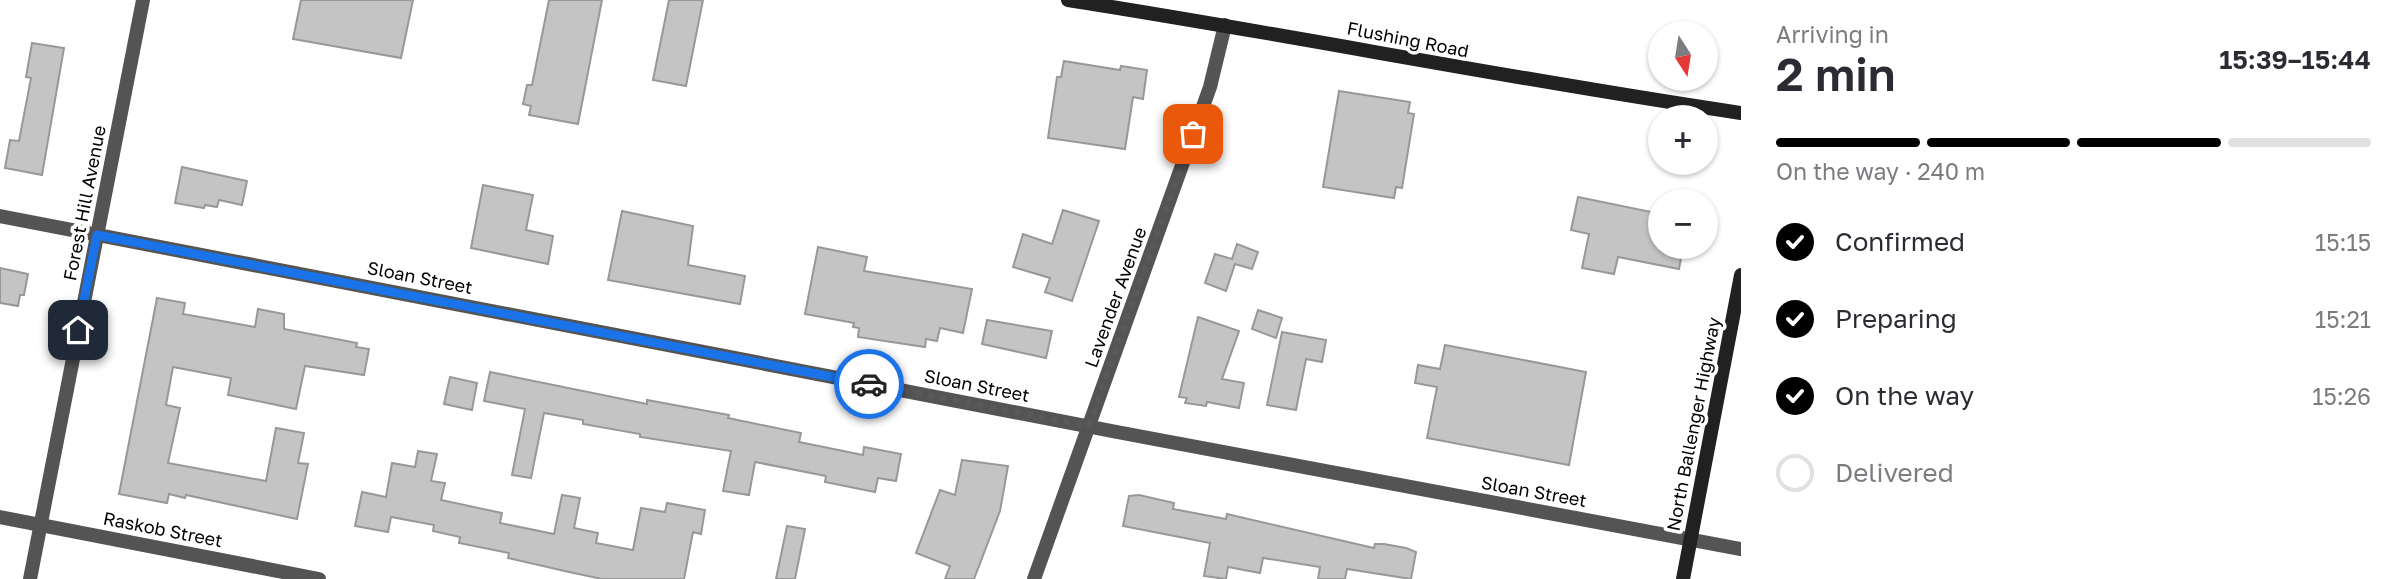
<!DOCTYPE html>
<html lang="en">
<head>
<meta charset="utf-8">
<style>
  :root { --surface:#fff; --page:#f2f2f3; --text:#2b2b33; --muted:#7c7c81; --line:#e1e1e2; --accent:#000 }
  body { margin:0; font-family:"Golos Text",sans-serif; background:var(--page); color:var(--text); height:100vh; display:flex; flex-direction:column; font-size:26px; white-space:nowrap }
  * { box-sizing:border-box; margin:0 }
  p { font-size:23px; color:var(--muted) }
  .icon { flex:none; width:38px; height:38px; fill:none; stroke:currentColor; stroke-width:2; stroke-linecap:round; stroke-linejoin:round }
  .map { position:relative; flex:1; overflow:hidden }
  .sheet { display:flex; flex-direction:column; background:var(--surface); width:665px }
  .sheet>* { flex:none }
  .needle { width:46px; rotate:168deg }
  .tools { position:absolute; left:1648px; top:21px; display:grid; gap:14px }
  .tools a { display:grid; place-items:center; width:70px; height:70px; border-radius:50%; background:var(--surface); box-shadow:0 2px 5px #0004; font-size:35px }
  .pin { position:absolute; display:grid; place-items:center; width:60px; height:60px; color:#fff; margin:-30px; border-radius:14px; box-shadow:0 4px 10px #0006 }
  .courier { position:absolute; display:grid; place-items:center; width:70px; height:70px; margin:-35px; border:5px solid #1a73e8; border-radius:50%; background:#fff; color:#222; box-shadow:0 2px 9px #0007 }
  .head em { font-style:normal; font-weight:600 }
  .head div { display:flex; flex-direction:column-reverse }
  .head { display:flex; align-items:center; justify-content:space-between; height:119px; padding:0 35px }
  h1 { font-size:46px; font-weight:600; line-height:52px }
  .bar { display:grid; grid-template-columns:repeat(4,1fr); gap:10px 7px; align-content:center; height:84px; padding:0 35px }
  .bar i { height:9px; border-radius:5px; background:var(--line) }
  .bar .active { background:var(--accent) }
  .bar p { grid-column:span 4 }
  ol { padding:0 35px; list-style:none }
  li { display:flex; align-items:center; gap:21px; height:77px }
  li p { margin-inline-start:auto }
  li .icon { padding:7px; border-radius:50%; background:var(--accent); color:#fff; stroke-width:4 }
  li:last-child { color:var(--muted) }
  li i { width:38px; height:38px; border:4px solid var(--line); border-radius:50% }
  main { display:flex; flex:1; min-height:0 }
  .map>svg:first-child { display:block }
</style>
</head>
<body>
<main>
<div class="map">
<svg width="1741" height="579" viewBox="0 0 1741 579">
  <rect width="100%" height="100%" fill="#fff"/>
  <!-- building -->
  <g fill="#c4c4c4" stroke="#989898" stroke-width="2">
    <polygon points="301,0 413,0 401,58 293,39"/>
    <polygon points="549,0 602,0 578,124 529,115 531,106 523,104 527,85 532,85"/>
    <polygon points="669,0 703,0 686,86 653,80"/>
    <polygon points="32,43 64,48 42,175 5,168 10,140 19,141 31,78 26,77"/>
    <polygon points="1064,61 1120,70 1121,66 1147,70 1143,99 1133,97 1125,149 1048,138 1057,77 1061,77"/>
    <polygon points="1339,91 1410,102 1408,113 1414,114 1402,188 1396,187 1394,198 1323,187"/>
    <polygon points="182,167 247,181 242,205 219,200 217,207 205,205 204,208 175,203"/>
    <polygon points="483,185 533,195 526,230 553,236 548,264 471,248"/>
    <polygon points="1578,197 1661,214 1661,247 1683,247 1679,269 1618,257 1614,274 1582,268 1589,234 1571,230"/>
    <polygon points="1063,210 1099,221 1072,301 1045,292 1050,278 1013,267 1023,234 1052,244"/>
    <polygon points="622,211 693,226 688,265 745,276 740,304 608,280"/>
    <polygon points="1237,244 1258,252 1252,269 1235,264 1226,291 1205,283 1215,254 1232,259"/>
    <polygon points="818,247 867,257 864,271 972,289 963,333 940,328 937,341 926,339 925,347 858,337 859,328 853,327 854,323 805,314"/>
    <polygon points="0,268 28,274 24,295 20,295 18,306 0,303"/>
    <polygon points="157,298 185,303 183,314 255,327 258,309 284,314 284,329 357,343 356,347 369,349 364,375 305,366 296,409 228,395 231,378 173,367 166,405 180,408 168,463 266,481 276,428 304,433 298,463 308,464 297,519 186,495 185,498 169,494 167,503 119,494"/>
    <polygon points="1258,310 1282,318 1276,338 1252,329"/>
    <polygon points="1198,317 1239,331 1222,379 1244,383 1239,408 1207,402 1206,406 1185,403 1187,398 1179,397"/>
    <polygon points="987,320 1052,331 1046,358 982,344"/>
    <polygon points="1282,332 1326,340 1322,362 1306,359 1296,410 1267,405"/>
    <polygon points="1445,345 1586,372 1569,465 1427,438 1437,387 1415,383 1418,365 1440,369"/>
    <polygon points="490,372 647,404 647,400 729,415 728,418 801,433 799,442 863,455 864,447 901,454 896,481 878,478 875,492 825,482 826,476 755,462 749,495 723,491 731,451 640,437 640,434 583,424 583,420 544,413 531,478 512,475 525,409 484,401"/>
    <polygon points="450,377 477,383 472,410 444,404"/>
    <polygon points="418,451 437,454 431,481 445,483 441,500 502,513 500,523 554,534 562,495 580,498 574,528 598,533 596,543 633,550 641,508 665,512 667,503 705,510 701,534 693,532 684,579 602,579 569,572 508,558 509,553 459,543 460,537 433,531 434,525 391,517 388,532 355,526 362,492 386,497 392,463 415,467"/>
    <polygon points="962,460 1008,466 1000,511 974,579 945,579 950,566 916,553 940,490 955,495"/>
    <polygon points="1139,495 1174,503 1173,509 1226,519 1227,514 1374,548 1375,544 1384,544 1406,548 1416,552 1411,579 1347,569 1345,579 1318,579 1320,567 1263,558 1260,573 1228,567 1226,579 1204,576 1210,543 1123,526 1129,496"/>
    <polygon points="787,526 805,529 795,579 776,579"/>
  </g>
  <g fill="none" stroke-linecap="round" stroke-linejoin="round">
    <!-- minor -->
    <g stroke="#545454" stroke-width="14">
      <polyline points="0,216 1117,432 1741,549"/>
      <polyline points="0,517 319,579"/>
      <polyline points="30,579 143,0"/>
      <polyline points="1034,579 1210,87 1225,25"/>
    </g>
    <!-- secondary -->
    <g stroke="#212121" stroke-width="14">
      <path d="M1068,0C1293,35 1516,80 1741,113"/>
      <polyline points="1683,579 1741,275"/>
    </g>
  </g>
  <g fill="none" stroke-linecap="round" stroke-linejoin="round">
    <!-- done -->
    <polyline stroke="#595959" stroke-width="7" stroke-dasharray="0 12.6" points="869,384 1089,426 1193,134"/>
    <!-- route -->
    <polyline stroke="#1a73e8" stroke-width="9" points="78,330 97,235 869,384"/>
  </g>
  <g text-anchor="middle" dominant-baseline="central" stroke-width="7" stroke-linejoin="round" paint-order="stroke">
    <!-- street labels -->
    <g font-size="18" fill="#000" stroke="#fff">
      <text transform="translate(1408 39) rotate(11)">Flushing Road</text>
      <text transform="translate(84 203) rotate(-79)">Forest Hill Avenue</text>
      <text transform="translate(420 277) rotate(11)">Sloan Street</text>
      <text transform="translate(1115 297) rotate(-70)">Lavender Avenue</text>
      <text transform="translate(977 385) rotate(11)">Sloan Street</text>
      <text transform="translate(1693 424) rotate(-79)">North Ballenger Highway</text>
      <text transform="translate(1534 491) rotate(10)">Sloan Street</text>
      <text transform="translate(163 529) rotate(11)">Raskob Street</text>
    </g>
  </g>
</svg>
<div class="tools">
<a><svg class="needle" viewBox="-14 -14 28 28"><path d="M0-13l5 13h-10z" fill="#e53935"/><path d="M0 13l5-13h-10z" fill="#7c7c81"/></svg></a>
<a>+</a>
<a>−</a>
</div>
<div class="pin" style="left:1193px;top:134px;background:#ea580c"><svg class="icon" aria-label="bag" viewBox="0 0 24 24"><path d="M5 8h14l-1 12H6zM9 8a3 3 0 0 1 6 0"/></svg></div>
<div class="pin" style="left:78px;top:330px;background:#1f2937"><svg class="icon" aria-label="home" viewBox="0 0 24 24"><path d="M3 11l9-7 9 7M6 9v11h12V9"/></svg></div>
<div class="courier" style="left:869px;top:384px"><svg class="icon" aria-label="car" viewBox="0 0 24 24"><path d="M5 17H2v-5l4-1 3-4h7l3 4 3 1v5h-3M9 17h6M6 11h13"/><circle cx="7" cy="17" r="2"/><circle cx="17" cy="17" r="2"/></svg></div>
</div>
<section class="sheet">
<div class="head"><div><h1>2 min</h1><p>Arriving in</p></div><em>15:39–15:44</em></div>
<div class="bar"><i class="active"></i><i class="active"></i><i class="active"></i><i></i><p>On the way · 240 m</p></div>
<ol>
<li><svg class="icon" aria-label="check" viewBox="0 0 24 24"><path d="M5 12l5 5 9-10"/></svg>Confirmed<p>15:15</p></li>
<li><svg class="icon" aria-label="check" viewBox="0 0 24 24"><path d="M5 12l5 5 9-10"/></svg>Preparing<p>15:21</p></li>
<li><svg class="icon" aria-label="check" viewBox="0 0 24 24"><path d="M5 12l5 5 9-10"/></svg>On the way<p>15:26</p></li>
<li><i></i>Delivered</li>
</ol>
</section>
</main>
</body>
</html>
